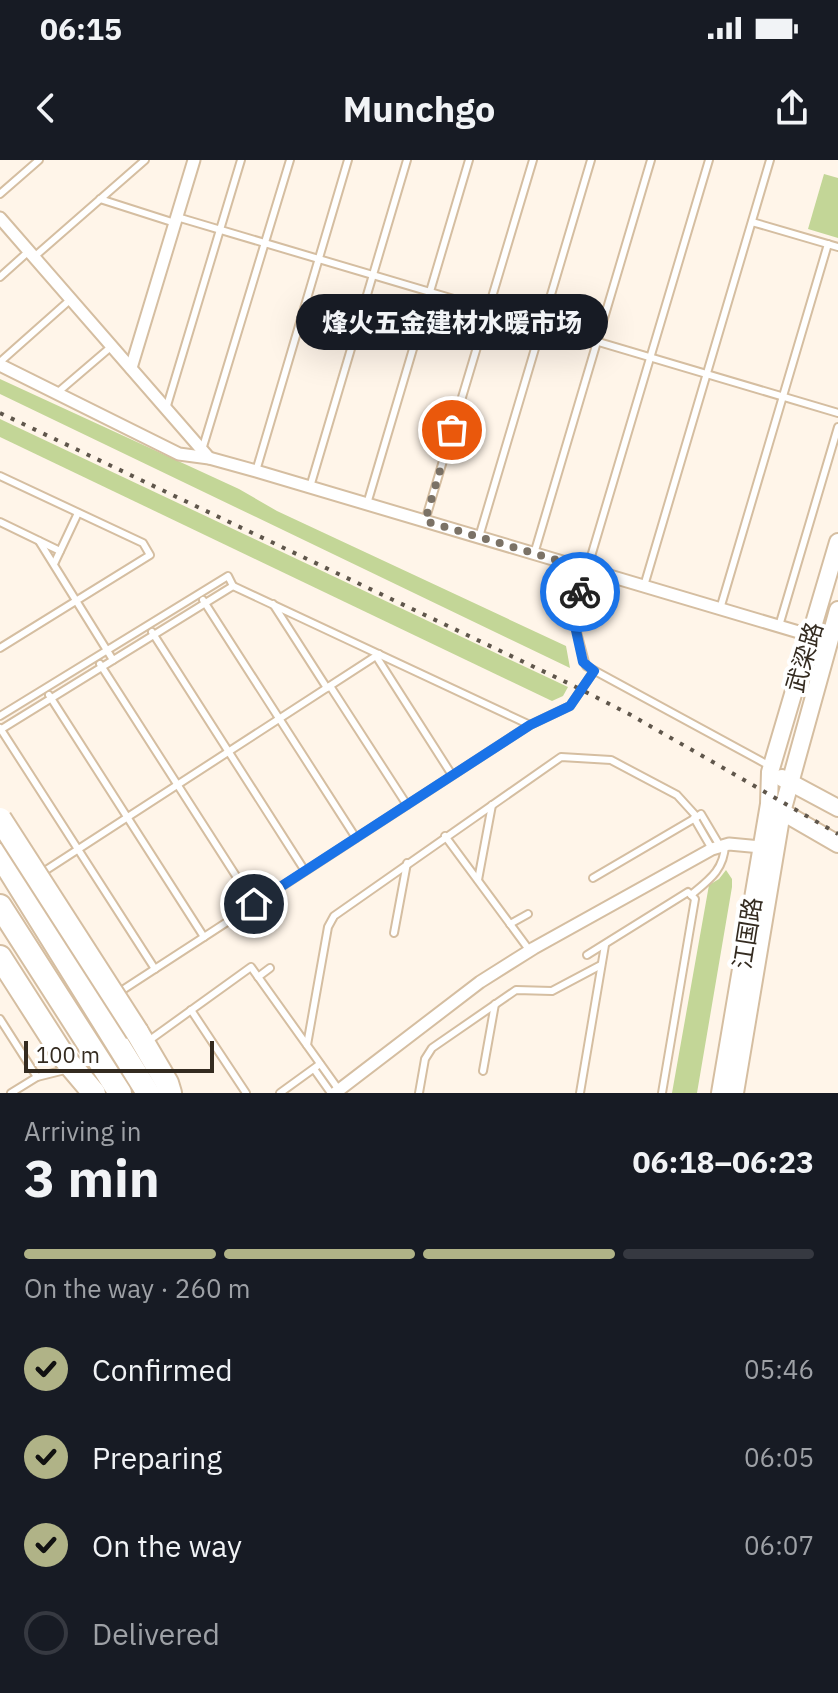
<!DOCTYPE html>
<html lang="en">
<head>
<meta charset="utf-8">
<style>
  :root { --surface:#171b24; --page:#242831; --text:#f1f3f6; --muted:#9ea1a6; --line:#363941; --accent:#b0b387 }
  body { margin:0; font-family:"IBM Plex Sans","Noto Sans SC",sans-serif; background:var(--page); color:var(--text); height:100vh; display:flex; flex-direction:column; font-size:30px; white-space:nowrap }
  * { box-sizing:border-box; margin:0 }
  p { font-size:26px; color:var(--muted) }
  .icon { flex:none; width:44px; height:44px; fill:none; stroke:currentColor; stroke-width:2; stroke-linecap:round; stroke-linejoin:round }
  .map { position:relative; height:933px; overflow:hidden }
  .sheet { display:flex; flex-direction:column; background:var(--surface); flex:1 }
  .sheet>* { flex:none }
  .scale { position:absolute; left:24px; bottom:20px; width:190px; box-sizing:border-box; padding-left:8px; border:4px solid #342b20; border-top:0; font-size:22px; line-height:28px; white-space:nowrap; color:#342b20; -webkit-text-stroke:6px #fff; paint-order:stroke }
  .pin { position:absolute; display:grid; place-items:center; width:68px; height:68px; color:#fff; margin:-34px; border:4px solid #fff; border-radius:50%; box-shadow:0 2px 8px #0007 }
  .courier { position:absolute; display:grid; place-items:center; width:80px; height:80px; margin:-40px; border:6px solid #1a73e8; border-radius:50%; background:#fff; color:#222; box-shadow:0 2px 10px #0007 }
  .bubble { position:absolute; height:56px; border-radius:28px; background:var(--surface); box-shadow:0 8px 32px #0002; font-size:26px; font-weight:800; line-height:56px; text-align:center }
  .head em { font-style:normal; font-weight:800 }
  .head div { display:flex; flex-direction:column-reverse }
  .head { display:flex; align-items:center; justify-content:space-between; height:136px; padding:0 24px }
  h1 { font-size:52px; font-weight:800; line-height:60px }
  .bar { display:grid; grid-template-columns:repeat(4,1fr); gap:12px 8px; align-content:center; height:96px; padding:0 24px }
  .bar i { height:10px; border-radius:6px; background:var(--line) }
  .bar .selected { background:var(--accent) }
  .bar p { grid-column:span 4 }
  ol { padding:0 24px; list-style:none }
  li { display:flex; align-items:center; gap:24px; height:88px }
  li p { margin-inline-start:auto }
  li .icon { padding:8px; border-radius:50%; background:var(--accent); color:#111; stroke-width:4 }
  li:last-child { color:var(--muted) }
  li i { width:44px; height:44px; border:4px solid var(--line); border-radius:50% }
  .status { display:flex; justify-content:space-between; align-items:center; height:56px; padding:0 40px; background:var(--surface); direction:ltr }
  .status svg { height:22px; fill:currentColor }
  header { display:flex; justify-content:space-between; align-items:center; height:104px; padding:0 24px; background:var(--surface); font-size:36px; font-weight:800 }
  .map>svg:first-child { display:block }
</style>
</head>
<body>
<div class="status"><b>06:15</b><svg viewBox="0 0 49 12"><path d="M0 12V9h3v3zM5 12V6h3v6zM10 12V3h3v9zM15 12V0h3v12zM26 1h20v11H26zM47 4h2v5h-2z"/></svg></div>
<header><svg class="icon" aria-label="back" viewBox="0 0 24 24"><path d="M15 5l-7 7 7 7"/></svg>Munchgo<svg class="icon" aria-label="share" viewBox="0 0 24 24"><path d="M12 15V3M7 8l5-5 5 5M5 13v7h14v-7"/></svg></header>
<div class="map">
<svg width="838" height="933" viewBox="0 0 838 933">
  <rect width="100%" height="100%" fill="#fff5e9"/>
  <!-- green -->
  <g fill="#c3d697">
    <polygon points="824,14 838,18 838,78 808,69"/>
    <polygon points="0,219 239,329 277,351 566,486 570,508 0,234"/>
    <polygon points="0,259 568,527 563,536 552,541 0,277"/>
    <polygon points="726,710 732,719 732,727 697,933 672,933 709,725 719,719"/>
  </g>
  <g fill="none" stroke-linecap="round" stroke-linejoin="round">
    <defs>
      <g id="lane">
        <polyline points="709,0 573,457 586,506 770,606"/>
        <polyline points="0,34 39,0"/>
        <polyline points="100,39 175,63"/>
        <polyline points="177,57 838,253"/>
        <polyline points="752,62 838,87"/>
        <polyline points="34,97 145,0"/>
        <polyline points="0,117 29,91"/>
        <polyline points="0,202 71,139"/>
        <polyline points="57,233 112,186"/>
        <polyline points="166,249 241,0"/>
        <polyline points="202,290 290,0"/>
        <polyline points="256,311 348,0"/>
        <polyline points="0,316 143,383 150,395 0,488"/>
        <polyline points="310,327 407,0"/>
        <polyline points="367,344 469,0"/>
        <polyline points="425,361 533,0"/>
        <polyline points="0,362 60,391"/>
        <polyline points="479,377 591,0"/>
        <polyline points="39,381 113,500"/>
        <polyline points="534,394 651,0"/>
        <polyline points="54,404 78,353"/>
        <polyline points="233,426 530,565"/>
        <polyline points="644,426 770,0"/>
        <polyline points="203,440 356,678"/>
        <polyline points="273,444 327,528"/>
        <polyline points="720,449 828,84"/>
        <polyline points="779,466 838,267"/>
        <polyline points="152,472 305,711"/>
        <polyline points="376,496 452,615"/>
        <polyline points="100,504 254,744"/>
        <polyline points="330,526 407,645"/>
        <polyline points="49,535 204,777"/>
        <polyline points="0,556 228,416 233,426 0,570"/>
        <polyline points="0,568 155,809"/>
        <polyline points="694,658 712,689"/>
        <polyline points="445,676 530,791"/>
        <polyline points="40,714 379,494"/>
        <polyline points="593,718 697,657"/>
        <polyline points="478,720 492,645"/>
        <path d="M691,735C709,720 724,710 725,685"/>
        <polyline points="510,764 528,754"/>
        <polyline points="394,773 407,703"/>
        <polyline points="587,795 688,732 695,739 662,933"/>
        <polyline points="258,817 270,808"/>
        <polyline points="101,844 530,565 570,546 594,511"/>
        <polyline points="191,850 246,933"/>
        <polyline points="0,859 37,917"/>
        <polyline points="147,882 251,807 339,930"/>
        <polyline points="307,885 328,767 334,756 561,597 611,600 677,635 697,657 701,654 720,686"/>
        <polyline points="314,909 331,933"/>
        <polyline points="483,911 495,844"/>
        <polyline points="11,933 37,917 69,909"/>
        <polyline points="280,933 320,904"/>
        <polyline points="419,933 425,899 432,888 516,830 552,831 601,805"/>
        <polyline points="580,933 605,785"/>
      </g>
      <g id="street">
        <polyline points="0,58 209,298"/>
        <polyline points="0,205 179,294 209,298 256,311 829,481"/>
        <polyline points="131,208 194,0"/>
        <polyline points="335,933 480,822 534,788 712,689 729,684 761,687"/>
      </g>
      <g id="secondary">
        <polyline points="782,618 838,648"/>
        <polyline points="774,647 838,684"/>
        <polyline points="720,933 769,644 770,612 838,382"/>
        <polyline points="735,933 782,652 838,450"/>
      </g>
      <g id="highway">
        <polyline points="0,695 148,933"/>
        <polyline points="0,746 120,933"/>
        <polyline points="0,797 66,900 94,933"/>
        <polyline points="137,872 167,923 170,933"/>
      </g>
    </defs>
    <!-- lane casing -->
    <use href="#lane" stroke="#d5bea1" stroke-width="10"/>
    <!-- street casing -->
    <use href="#street" stroke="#d5bea1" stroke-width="15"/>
    <!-- secondary casing -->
    <use href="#secondary" stroke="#d5bea1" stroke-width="20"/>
    <!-- highway casing -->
    <use href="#highway" stroke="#d5bea1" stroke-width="26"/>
    <!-- lane -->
    <use href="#lane" stroke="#fff" stroke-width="6"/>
    <!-- street -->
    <use href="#street" stroke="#fff" stroke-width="11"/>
    <!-- secondary -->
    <use href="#secondary" stroke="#fff" stroke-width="16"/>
    <!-- highway -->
    <use href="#highway" stroke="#fff" stroke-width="22"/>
    <!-- rail -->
    <polyline stroke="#5f564b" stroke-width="4" stroke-dasharray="4 8" stroke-linecap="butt" points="0,253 570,524 631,555 838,674"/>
    <defs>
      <polyline id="highway-bridge" points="0,659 137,872"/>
    </defs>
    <!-- highway-bridge casing -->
    <use href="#highway-bridge" stroke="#d5bea1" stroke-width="26" stroke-linecap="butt"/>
    <!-- highway-bridge -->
    <use href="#highway-bridge" stroke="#fff" stroke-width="22"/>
  </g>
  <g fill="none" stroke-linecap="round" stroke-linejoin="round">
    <!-- done -->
    <polyline stroke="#7b7266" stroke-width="8" stroke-dasharray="0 14.4" points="452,270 425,361 587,409 580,432"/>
    <!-- route -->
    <polyline stroke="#1a73e8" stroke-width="10" points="254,744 530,565 570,546 594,511 583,502 573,457 580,432"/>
  </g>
  <g text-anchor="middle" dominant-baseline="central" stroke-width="8" stroke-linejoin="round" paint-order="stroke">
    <!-- street labels -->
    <g font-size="24" fill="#342b20" stroke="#fff">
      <text transform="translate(804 497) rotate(-73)">武梁路</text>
      <text transform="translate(747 773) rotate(-81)">江国路</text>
    </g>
  </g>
</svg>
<div class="scale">100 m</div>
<div class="pin" style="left:452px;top:270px;background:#ea580c"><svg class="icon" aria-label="bag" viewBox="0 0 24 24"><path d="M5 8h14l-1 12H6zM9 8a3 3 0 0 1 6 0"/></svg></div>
<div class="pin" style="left:254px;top:744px;background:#1f2937"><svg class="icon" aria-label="home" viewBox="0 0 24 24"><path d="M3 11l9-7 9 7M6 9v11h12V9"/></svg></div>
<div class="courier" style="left:580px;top:432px"><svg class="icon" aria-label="bike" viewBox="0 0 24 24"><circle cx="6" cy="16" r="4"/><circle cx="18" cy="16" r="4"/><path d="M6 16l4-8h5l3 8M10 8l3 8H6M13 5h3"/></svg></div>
<div class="bubble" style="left:296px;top:134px;width:312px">烽火五金建材水暖市场</div>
</div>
<section class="sheet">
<div class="head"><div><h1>3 min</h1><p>Arriving in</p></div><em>06:18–06:23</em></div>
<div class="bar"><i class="selected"></i><i class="selected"></i><i class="selected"></i><i></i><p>On the way · 260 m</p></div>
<ol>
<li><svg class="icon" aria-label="check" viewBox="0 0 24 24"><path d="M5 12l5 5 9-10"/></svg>Confirmed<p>05:46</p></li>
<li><svg class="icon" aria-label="check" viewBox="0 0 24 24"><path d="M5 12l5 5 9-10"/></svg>Preparing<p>06:05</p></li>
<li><svg class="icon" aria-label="check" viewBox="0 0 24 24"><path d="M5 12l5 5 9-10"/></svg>On the way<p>06:07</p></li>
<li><i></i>Delivered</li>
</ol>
</section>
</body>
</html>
